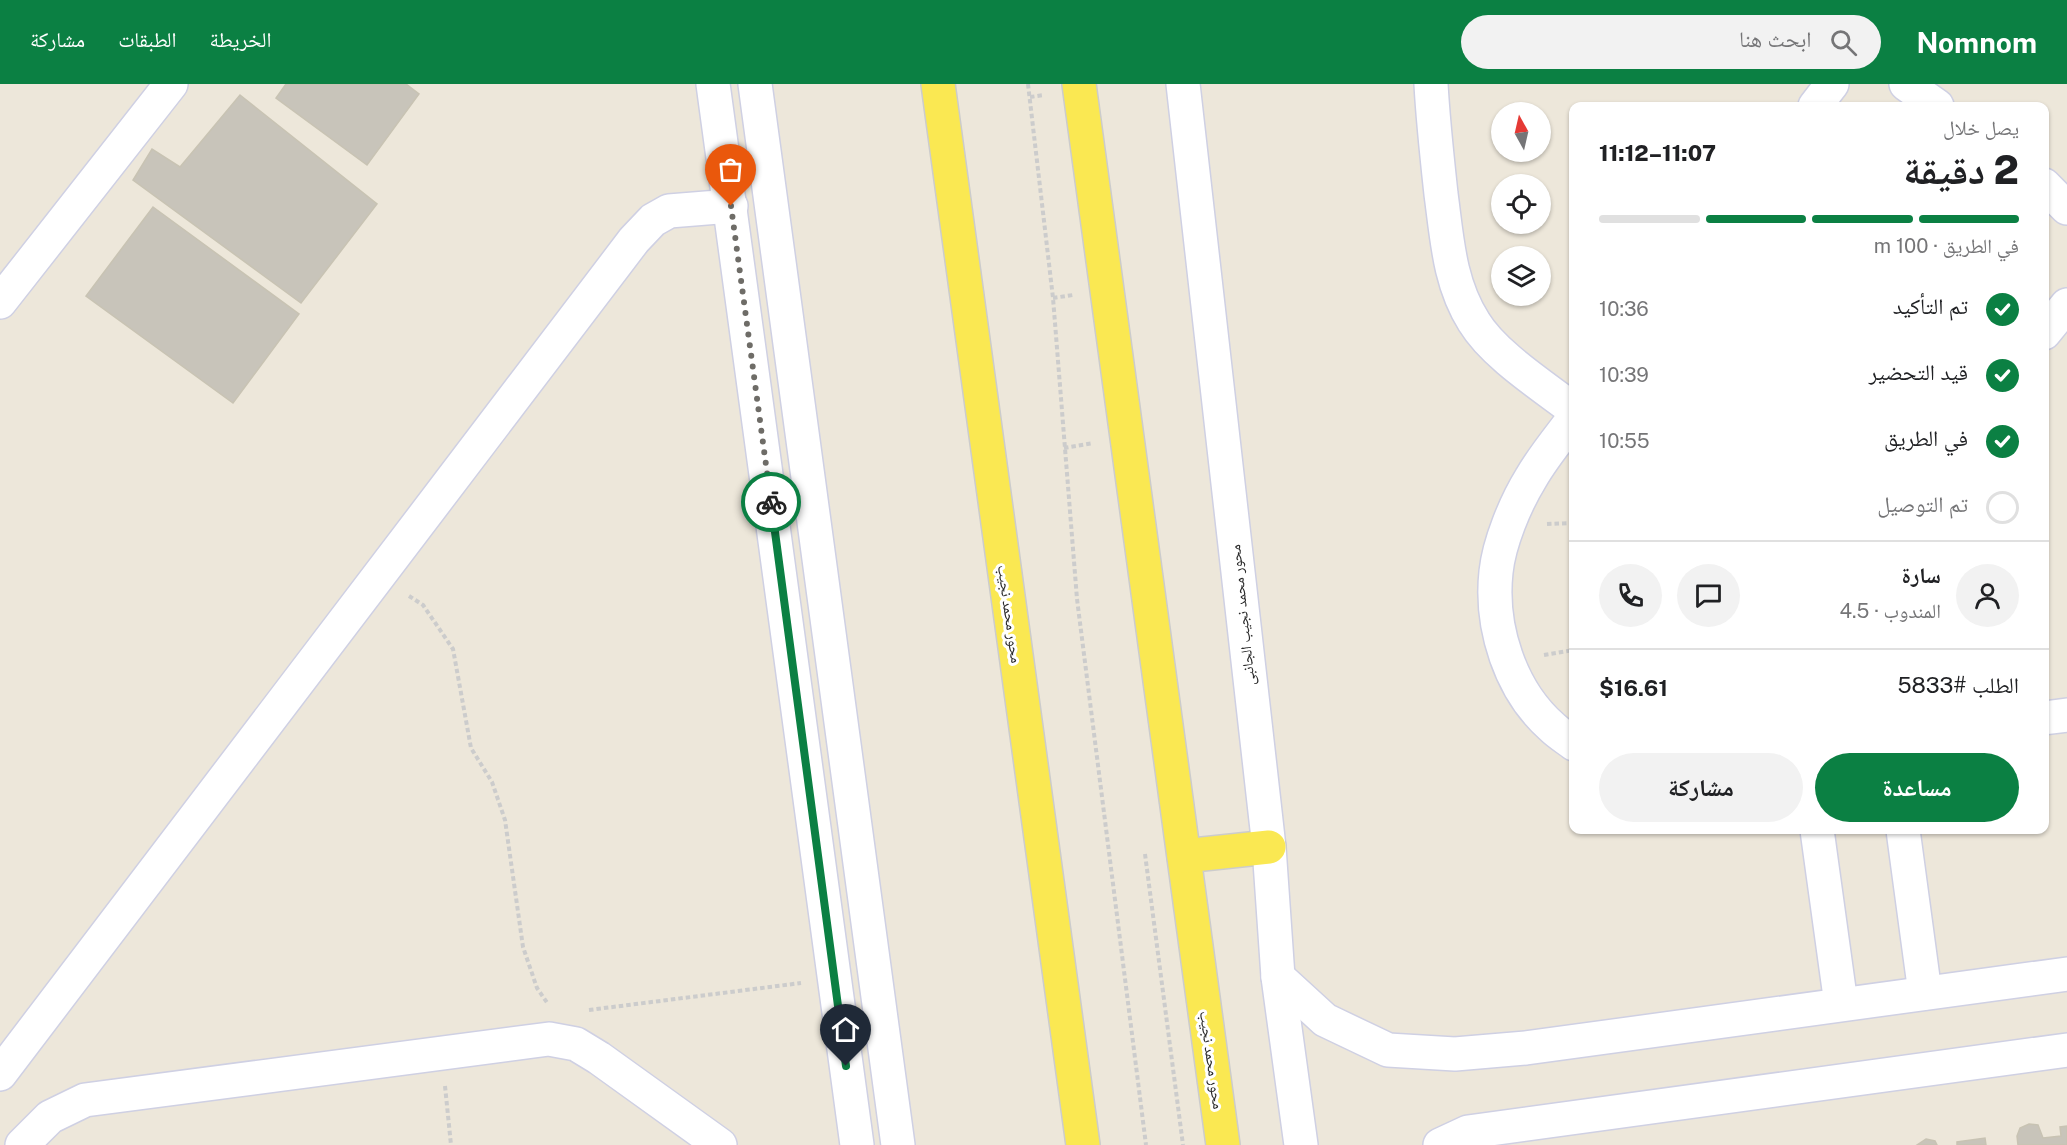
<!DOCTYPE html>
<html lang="ar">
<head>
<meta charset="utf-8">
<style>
  :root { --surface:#fff; --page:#f2f2f2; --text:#202124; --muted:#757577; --line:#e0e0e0; --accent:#0b8043 }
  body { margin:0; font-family:"Public Sans","Noto Naskh Arabic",sans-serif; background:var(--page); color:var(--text); direction:rtl; height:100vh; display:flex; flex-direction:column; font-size:22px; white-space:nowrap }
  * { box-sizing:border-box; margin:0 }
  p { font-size:20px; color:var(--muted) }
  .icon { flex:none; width:33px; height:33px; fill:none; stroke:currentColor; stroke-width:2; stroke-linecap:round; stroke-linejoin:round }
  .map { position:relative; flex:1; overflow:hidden; direction:ltr }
  .sheet { position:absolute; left:1569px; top:18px; width:480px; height:732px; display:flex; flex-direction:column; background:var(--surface); border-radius:12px; box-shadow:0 2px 4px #0004; direction:rtl }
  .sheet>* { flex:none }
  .needle { width:39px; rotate:352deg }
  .buttons { position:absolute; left:1491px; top:18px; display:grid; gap:12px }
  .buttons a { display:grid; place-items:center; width:60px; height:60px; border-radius:50%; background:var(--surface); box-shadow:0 2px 4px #0004; font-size:30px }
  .pin { position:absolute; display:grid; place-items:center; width:51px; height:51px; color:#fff; margin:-62px -26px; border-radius:50% 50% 50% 0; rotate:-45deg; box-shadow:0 0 6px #0007 }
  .pin .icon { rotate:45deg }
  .courier { position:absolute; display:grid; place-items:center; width:60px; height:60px; margin:-30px; border:4px solid #0b8043; border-radius:50%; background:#fff; color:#222; box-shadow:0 2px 8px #0007 }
  .head em { font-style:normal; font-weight:800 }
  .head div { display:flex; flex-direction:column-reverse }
  .head { display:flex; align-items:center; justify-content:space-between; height:102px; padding:0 30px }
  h1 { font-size:39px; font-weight:800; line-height:45px }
  .bar { display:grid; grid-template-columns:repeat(4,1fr); gap:9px 6px; align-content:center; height:72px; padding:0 30px }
  .bar i { height:8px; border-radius:4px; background:var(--line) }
  .bar .active { background:var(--accent) }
  .bar p { grid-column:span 4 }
  .line { display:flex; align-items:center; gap:15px; padding:0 30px; border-top:2px solid var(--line) }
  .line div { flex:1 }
  .round { display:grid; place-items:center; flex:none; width:63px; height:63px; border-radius:32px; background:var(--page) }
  ol { padding:0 30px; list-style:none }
  li { display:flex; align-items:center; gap:18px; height:66px }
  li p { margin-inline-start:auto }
  li .icon { padding:6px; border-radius:50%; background:var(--accent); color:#fff; stroke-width:4 }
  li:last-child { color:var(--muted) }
  li i { width:33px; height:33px; border:3px solid var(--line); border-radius:50% }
  .cta { display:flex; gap:12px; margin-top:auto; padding:12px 30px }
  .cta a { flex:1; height:69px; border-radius:36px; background:var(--accent); color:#fff; font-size:24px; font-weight:800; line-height:69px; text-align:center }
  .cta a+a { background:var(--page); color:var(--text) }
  header { display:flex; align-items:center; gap:36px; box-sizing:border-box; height:84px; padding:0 30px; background:var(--accent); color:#fff }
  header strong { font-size:28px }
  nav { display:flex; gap:33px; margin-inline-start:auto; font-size:21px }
  .search { width:420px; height:54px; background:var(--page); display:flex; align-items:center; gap:15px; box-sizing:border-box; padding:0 21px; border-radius:33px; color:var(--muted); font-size:22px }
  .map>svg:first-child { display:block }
</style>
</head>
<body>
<header>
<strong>Nomnom</strong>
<div class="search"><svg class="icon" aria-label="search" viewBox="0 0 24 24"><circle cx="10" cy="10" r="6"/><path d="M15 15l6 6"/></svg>ابحث هنا</div>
<nav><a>الخريطة</a><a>الطبقات</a><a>مشاركة</a></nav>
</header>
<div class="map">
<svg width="2067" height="1061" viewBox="0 0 2067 1061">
  <rect width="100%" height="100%" fill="#ede7da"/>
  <!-- building -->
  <g fill="#c8c4ba" stroke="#c8c3b3" stroke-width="1.5">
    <polygon points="286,0 406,0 419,10 367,81 276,14"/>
    <polygon points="240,11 377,120 301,219 133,96 152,65 180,83"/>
    <polygon points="153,123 299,230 233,319 86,212"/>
    <polygon points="2029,1040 2038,1041 2043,1054 2061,1052 2060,1043 2067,1042 2067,1061 2018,1061 2017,1052 2020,1044"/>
    <polygon points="1985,1054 1986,1061 1957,1061 1957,1058"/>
    <polygon points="1926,1055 1935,1057 1937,1061 1917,1061"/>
  </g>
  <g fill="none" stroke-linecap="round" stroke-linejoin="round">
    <defs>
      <g id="minor">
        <path d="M1431,0C1433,37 1437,73 1441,110C1447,154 1449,199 1474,238C1494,271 1543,302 1574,326"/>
        <polyline points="1906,0 1937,22"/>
        <polyline points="1815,22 1832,0"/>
        <polyline points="2044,101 2067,124"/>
        <polyline points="0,218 171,0"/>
        <polyline points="2044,249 2067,221"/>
        <path d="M1574,334C1559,354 1543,373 1531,394C1515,420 1499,459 1496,488C1490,543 1510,606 1552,643C1558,649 1566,654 1574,660"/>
        <polyline points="2044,634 2067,631"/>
        <polyline points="1817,746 1841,920"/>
        <polyline points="1903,746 1925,909"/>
        <polyline points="0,990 634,156 653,136 669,127 731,122"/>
        <polyline points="22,1061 50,1033 85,1016 549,955 576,960 599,974 720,1061"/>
      </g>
      <g id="tertiary">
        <polyline points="713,0 857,1061"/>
        <polyline points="755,0 898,1061"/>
        <polyline points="1183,0 1269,763 1278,893 1301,1061"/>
        <polyline points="1278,893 1325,936 1388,966 1455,970 1526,964 2067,890"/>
        <polyline points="1440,1061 1468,1048 2067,966"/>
      </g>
      <g id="primary">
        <polyline points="938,0 1083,1061"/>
        <polyline points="1079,0 1223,1061"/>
        <polyline points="1184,772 1269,763"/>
      </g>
    </defs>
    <!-- minor casing -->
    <use href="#minor" stroke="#cfd0e3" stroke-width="36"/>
    <!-- tertiary casing -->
    <use href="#tertiary" stroke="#cfd0e3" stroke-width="36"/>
    <!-- primary casing -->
    <use href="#primary" stroke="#ccc" stroke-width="36"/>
    <!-- path -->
    <g stroke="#ccc" stroke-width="4" stroke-dasharray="4.5 3" stroke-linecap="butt">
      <polyline points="1028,0 1053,214 1077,515 1146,1061"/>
      <polyline points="1030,13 1044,11"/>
      <polyline points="1053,214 1073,211"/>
      <polyline points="1064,364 1093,359"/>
      <polyline points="1547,440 1574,439"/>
      <polyline points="409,512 423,521 453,565 471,664 492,698 505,736 523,863 537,904 548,920"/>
      <polyline points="1544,571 1574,566"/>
      <polyline points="1145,770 1183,1061"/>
      <polyline points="589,926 801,899"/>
      <polyline points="445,1002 451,1061"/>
    </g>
    <!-- minor -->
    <use href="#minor" stroke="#fff" stroke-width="33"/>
    <!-- tertiary -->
    <use href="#tertiary" stroke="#fff" stroke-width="33"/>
    <!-- primary -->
    <use href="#primary" stroke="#fae852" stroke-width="33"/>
  </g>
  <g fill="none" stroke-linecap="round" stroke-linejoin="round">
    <!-- done -->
    <polyline stroke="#6e6c67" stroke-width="6" stroke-dasharray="0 10.8" points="731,122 771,418"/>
    <!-- route -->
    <polyline stroke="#0b8043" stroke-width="8" points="771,418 846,982"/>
  </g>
  <g text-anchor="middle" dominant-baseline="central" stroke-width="6" stroke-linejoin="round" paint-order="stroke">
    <!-- street labels -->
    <g font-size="15" fill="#292929" stroke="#fff">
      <text transform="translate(1010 530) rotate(82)">محور محمد نجيب</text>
      <text transform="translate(1242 531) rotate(-96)">محور محمد نجيب الجانبى</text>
      <text transform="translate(1212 976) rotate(82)">محور محمد نجيب</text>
    </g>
  </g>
</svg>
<div class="buttons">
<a><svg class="needle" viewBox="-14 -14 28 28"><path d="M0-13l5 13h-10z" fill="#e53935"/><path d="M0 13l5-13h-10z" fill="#757577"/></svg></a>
<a><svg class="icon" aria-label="locate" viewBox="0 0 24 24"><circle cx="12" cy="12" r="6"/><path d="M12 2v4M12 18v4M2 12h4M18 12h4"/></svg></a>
<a><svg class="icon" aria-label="layers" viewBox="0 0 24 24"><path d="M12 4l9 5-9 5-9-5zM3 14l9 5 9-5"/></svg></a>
</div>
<div class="pin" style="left:731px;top:122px;background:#ea580c"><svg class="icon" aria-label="bag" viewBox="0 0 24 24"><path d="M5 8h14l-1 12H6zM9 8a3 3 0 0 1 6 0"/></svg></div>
<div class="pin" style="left:846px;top:982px;background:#1f2937"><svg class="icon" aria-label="home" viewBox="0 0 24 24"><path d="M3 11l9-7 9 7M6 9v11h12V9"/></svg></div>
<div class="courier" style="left:771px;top:418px"><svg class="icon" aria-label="bike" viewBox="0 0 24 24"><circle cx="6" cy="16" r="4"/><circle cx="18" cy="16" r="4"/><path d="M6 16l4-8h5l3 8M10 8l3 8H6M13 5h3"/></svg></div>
<section class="sheet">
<div class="head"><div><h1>2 دقيقة</h1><p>يصل خلال</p></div><em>11:07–11:12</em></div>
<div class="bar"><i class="active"></i><i class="active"></i><i class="active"></i><i></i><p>في الطريق · 100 m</p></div>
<ol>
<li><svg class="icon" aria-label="check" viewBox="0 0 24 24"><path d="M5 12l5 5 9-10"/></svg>تم التأكيد<p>10:36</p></li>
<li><svg class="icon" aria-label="check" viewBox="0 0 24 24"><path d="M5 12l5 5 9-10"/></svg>قيد التحضير<p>10:39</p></li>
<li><svg class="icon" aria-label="check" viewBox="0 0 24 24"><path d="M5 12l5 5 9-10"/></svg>في الطريق<p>10:55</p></li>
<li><i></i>تم التوصيل</li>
</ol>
<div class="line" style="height:108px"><a class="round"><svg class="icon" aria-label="person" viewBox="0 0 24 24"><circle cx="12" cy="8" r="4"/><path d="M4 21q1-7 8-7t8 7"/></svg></a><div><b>سارة</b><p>المندوب · 4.5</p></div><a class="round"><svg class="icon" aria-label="chat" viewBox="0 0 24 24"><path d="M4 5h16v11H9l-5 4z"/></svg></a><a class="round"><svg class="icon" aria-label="phone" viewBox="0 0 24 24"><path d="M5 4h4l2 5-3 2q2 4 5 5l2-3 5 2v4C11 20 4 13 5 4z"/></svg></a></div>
<div class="line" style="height:78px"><div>الطلب #5833</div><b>$16.61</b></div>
<div class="cta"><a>مساعدة</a><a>مشاركة</a></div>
</section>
</div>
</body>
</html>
